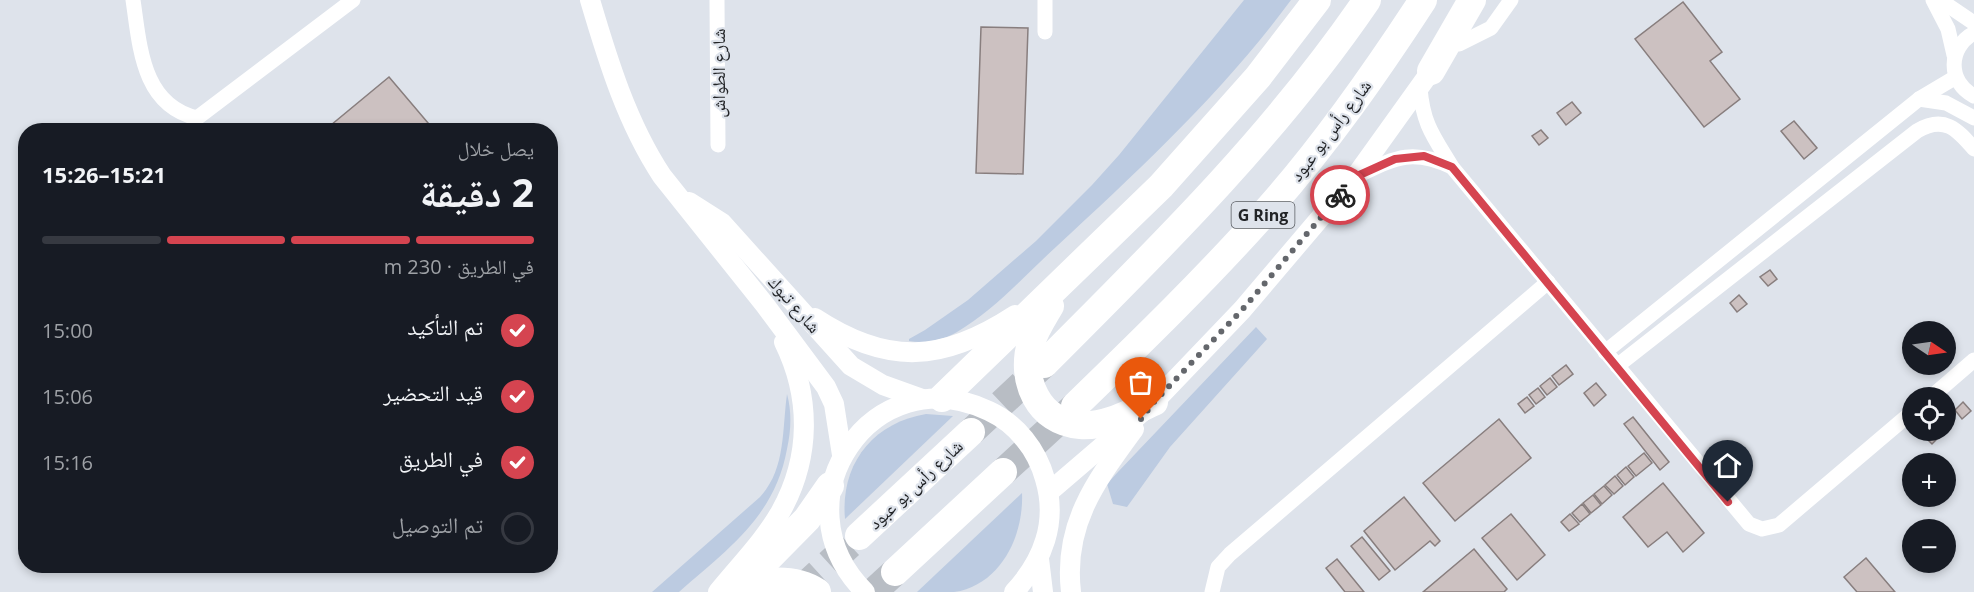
<!DOCTYPE html>
<html lang="ar">
<head>
<meta charset="utf-8">
<style>
  :root { --surface:#171b24; --page:#242831; --text:#f1f3f6; --muted:#9ea1a6; --line:#363941; --accent:#d54450 }
  body { margin:0; font-family:"Open Sans","Noto Naskh Arabic",sans-serif; background:var(--page); color:var(--text); direction:rtl; height:100vh; display:flex; flex-direction:column; font-size:22px; white-space:nowrap }
  * { box-sizing:border-box; margin:0 }
  p { font-size:20px; color:var(--muted) }
  .icon { flex:none; width:33px; height:33px; fill:none; stroke:currentColor; stroke-width:2; stroke-linecap:round; stroke-linejoin:round }
  .map { position:relative; flex:1; overflow:hidden; direction:ltr }
  .drawer { position:absolute; left:18px; top:123px; width:540px; height:450px; display:flex; flex-direction:column; background:var(--surface); border-radius:24px; box-shadow:0 3px 9px #0003; direction:rtl }
  .drawer>* { flex:none }
  .needle { width:39px; rotate:103deg }
  .buttons { position:absolute; left:1902px; top:321px; display:grid; gap:12px }
  .buttons a { display:grid; place-items:center; width:54px; height:54px; border-radius:50%; background:var(--surface); box-shadow:0 3px 9px #0003; font-size:30px }
  .pin { position:absolute; display:grid; place-items:center; width:51px; height:51px; color:#fff; margin:-62px -26px; border-radius:50% 50% 50% 0; rotate:-45deg; box-shadow:0 0 6px #0007 }
  .pin .icon { rotate:45deg }
  .courier { position:absolute; display:grid; place-items:center; width:60px; height:60px; margin:-30px; border:4px solid #d54450; border-radius:50%; background:#fff; color:#222; box-shadow:0 2px 8px #0007 }
  .summary em { font-style:normal; font-weight:700 }
  .summary div { display:flex; flex-direction:column-reverse }
  .summary { display:flex; align-items:center; justify-content:space-between; height:102px; padding:0 24px }
  h1 { font-size:39px; font-weight:700; line-height:45px }
  .bar { display:grid; grid-template-columns:repeat(4,1fr); gap:9px 6px; align-content:center; height:72px; padding:0 24px }
  .bar i { height:8px; border-radius:4px; background:var(--line) }
  .bar .active { background:var(--accent) }
  .bar p { grid-column:span 4 }
  ol { padding:0 24px; list-style:none }
  li { display:flex; align-items:center; gap:18px; height:66px }
  li p { margin-inline-start:auto }
  li .icon { padding:6px; border-radius:50%; background:var(--accent); color:#fff; stroke-width:4 }
  li:last-child { color:var(--muted) }
  li i { width:33px; height:33px; border:3px solid var(--line); border-radius:50% }
  .map>svg:first-child { display:block }
</style>
</head>
<body>
<div class="map">
<svg width="1974" height="592" viewBox="0 0 1974 592">
  <rect width="100%" height="100%" fill="#dee3eb"/>
  <!-- green -->
  <g fill="#bccbe1">
    <path d="M1244,0H1291C1224,91 1140,169 1057,246C1025,275 995,310 957,332C943,340 926,344 909,341V339L925,330L968,300L1036,241L1092,185L1119,155Z"/>
    <polygon points="1256,327 1267,339 1170,447 1127,507 1113,504 1107,484 1117,473"/>
    <path d="M787,394C792,412 791,431 787,449C775,516 728,549 679,592H652L760,497C786,469 782,430 787,394Z"/>
    <path d="M926,414L953,416L845,519C840,465 872,423 926,414Z"/>
    <path d="M1022,493C1024,535 1001,585 954,592C942,592 929,592 917,592Z"/>
  </g>
  <!-- building -->
  <g fill="#ccc1c1" stroke="#887e7e" stroke-width="1.5">
    <polygon points="1683,2 1722,52 1710,61 1740,99 1704,127 1635,39"/>
    <polygon points="981,27 1028,28 1023,174 976,173"/>
    <polygon points="389,77 434,130 325,130"/>
    <polygon points="1572,102 1581,113 1566,125 1557,113"/>
    <polygon points="1794,121 1817,148 1804,159 1781,131"/>
    <polygon points="1541,130 1548,138 1539,145 1532,136"/>
    <polygon points="1770,270 1777,279 1768,286 1760,277"/>
    <polygon points="1739,295 1747,304 1737,312 1730,303"/>
    <polygon points="1566,365 1573,374 1559,385 1552,376"/>
    <polygon points="1550,378 1557,387 1547,395 1540,386"/>
    <polygon points="1596,383 1606,395 1594,406 1584,393"/>
    <polygon points="1538,388 1545,397 1536,404 1529,395"/>
    <polygon points="1527,397 1534,406 1525,413 1518,404"/>
    <polygon points="1963,402 1971,411 1962,419 1955,410"/>
    <polygon points="1633,417 1669,462 1660,470 1624,424"/>
    <polygon points="1499,419 1531,458 1455,521 1423,483"/>
    <polygon points="1928,430 1936,430 1940,436 1932,444 1923,435"/>
    <polygon points="1644,453 1652,463 1636,476 1628,466"/>
    <polygon points="1626,467 1634,477 1625,485 1617,475"/>
    <polygon points="1615,476 1623,486 1614,494 1605,485"/>
    <polygon points="1663,483 1704,533 1683,552 1667,532 1648,547 1623,517"/>
    <polygon points="1604,486 1612,495 1602,504 1594,494"/>
    <polygon points="1593,495 1601,505 1591,513 1583,503"/>
    <polygon points="1404,497 1440,541 1435,546 1430,541 1395,570 1364,531"/>
    <polygon points="1582,504 1590,514 1580,522 1572,513"/>
    <polygon points="1511,514 1545,555 1517,580 1482,538"/>
    <polygon points="1570,514 1579,524 1569,531 1561,522"/>
    <polygon points="1362,537 1390,571 1379,580 1351,546"/>
    <polygon points="1474,549 1507,589 1504,592 1423,592"/>
    <polygon points="1866,558 1895,592 1857,592 1844,577"/>
    <polygon points="1337,559 1364,592 1345,592 1326,568"/>
  </g>
  <g fill="none" stroke-linecap="round" stroke-linejoin="round">
    <!-- motorway-tunnel -->
    <g stroke="#b8bdc4" stroke-width="28" stroke-dasharray="28 14" stroke-linecap="butt">
      <polyline points="971,432 1044,364"/>
      <polyline points="1003,472 1075,406"/>
      <polyline points="798,592 859,536"/>
      <polyline points="873,592 895,572"/>
    </g>
    <!-- minor -->
    <g stroke="#fff" stroke-width="15">
      <path d="M133,0C140,47 142,105 197,118L353,0"/>
      <polyline points="717,0 718,145"/>
      <polyline points="1045,0 1045,32"/>
      <polyline points="1933,0 1948,29 1954,55"/>
      <polyline points="1940,0 1974,23"/>
      <path d="M1974,33C1948,47 1947,82 1974,96"/>
      <polyline points="1459,44 1491,28 1511,0"/>
      <path d="M1420,88C1423,125 1434,137 1452,167L1749,524L1762,529L1779,525L1912,412"/>
      <polyline points="1919,99 1946,103 1974,118"/>
      <path d="M1357,176C1395,158 1411,148 1452,167"/>
      <polyline points="1605,352 1919,99 1956,77"/>
      <path d="M1617,366L1917,131C1944,115 1957,129 1974,149"/>
      <polyline points="1930,398 1974,360"/>
      <polyline points="1212,592 1218,567 1230,554 1548,282"/>
    </g>
    <!-- tertiary -->
    <g stroke="#fff" stroke-width="20">
      <path d="M590,0C608,61 627,123 662,176L765,305L826,387L834,404L842,455"/>
      <polyline points="689,202 722,223 851,366 883,385 922,399"/>
      <path d="M815,318C888,366 943,362 1015,315"/>
      <polyline points="1049,492 1154,402 1242,310 1355,177 1431,71 1440,62"/>
      <polyline points="1039,559 1043,592"/>
      <path d="M718,592C739,566 765,540 781,511C811,457 811,397 784,342"/>
      <path d="M865,592C774,502 872,355 989,411C1017,424 1037,450 1045,479C1058,522 1043,561 1014,592"/>
      <path d="M1071,592C1063,524 1096,481 1134,429"/>
    </g>
    <!-- motorway -->
    <g stroke="#fff" stroke-width="28">
      <polyline points="1431,71 1472,0"/>
      <path d="M1050,306C1043,318 1035,330 1031,343C1020,380 1038,422 1080,425C1107,427 1131,412 1154,402"/>
      <path d="M1044,364C1159,249 1275,135 1367,0"/>
      <polyline points="942,398 1161,186 1258,77 1317,0"/>
      <path d="M1075,406C1141,342 1208,277 1269,208C1326,144 1376,72 1423,0"/>
      <polyline points="859,536 971,432"/>
      <polyline points="895,572 1003,472"/>
      <polyline points="735,592 807,519 830,486"/>
      <path d="M739,592C760,578 796,578 817,592"/>
    </g>
  </g>
  <g fill="none" stroke-linecap="round" stroke-linejoin="round">
    <!-- done -->
    <polyline stroke="#64676c" stroke-width="6" stroke-dasharray="0 10.8" points="1141,419 1154,402 1242,310 1340,195"/>
    <!-- route -->
    <polyline stroke="#d54450" stroke-width="8" points="1340,195 1355,177 1395,159 1424,156 1452,167 1728,502"/>
  </g>
  <g text-anchor="middle" dominant-baseline="central" stroke-width="4.5" stroke-linejoin="round" paint-order="stroke">
    <!-- shield labels -->
    <rect fill="#dee3eb" stroke="#5a5d62" stroke-width="1.5" x="1231.5" y="202" width="63" height="26" rx="4.5"/>
    <g font-size="16" font-weight="bold" fill="#222427">
      <text x="1263" y="215">G Ring</text>
    </g>
    <!-- street labels -->
    <g font-size="18" fill="#222427" stroke="#dee3eb">
      <text transform="translate(718 73) rotate(-90)">شارع الطواش</text>
      <text transform="translate(1330 130) rotate(-53)">شارع رأس بو عبود</text>
      <text transform="translate(795 304) rotate(49)">شارع تبوك</text>
      <text transform="translate(915 484) rotate(-43)">شارع رأس بو عبود</text>
    </g>
  </g>
</svg>
<div class="buttons">
<a><svg class="needle" viewBox="-14 -14 28 28"><path d="M0-13l5 13h-10z" fill="#e53935"/><path d="M0 13l5-13h-10z" fill="#9ea1a6"/></svg></a>
<a><svg class="icon" aria-label="locate" viewBox="0 0 24 24"><circle cx="12" cy="12" r="6"/><path d="M12 2v4M12 18v4M2 12h4M18 12h4"/></svg></a>
<a>+</a>
<a>−</a>
</div>
<div class="pin" style="left:1141px;top:419px;background:#ea580c"><svg class="icon" aria-label="bag" viewBox="0 0 24 24"><path d="M5 8h14l-1 12H6zM9 8a3 3 0 0 1 6 0"/></svg></div>
<div class="pin" style="left:1728px;top:502px;background:#1f2937"><svg class="icon" aria-label="home" viewBox="0 0 24 24"><path d="M3 11l9-7 9 7M6 9v11h12V9"/></svg></div>
<div class="courier" style="left:1340px;top:195px"><svg class="icon" aria-label="bike" viewBox="0 0 24 24"><circle cx="6" cy="16" r="4"/><circle cx="18" cy="16" r="4"/><path d="M6 16l4-8h5l3 8M10 8l3 8H6M13 5h3"/></svg></div>
<section class="drawer">
<div class="summary"><div><h1>2 دقيقة</h1><p>يصل خلال</p></div><em>15:21–15:26</em></div>
<div class="bar"><i class="active"></i><i class="active"></i><i class="active"></i><i></i><p>في الطريق · 230 m</p></div>
<ol>
<li><svg class="icon" aria-label="check" viewBox="0 0 24 24"><path d="M5 12l5 5 9-10"/></svg>تم التأكيد<p>15:00</p></li>
<li><svg class="icon" aria-label="check" viewBox="0 0 24 24"><path d="M5 12l5 5 9-10"/></svg>قيد التحضير<p>15:06</p></li>
<li><svg class="icon" aria-label="check" viewBox="0 0 24 24"><path d="M5 12l5 5 9-10"/></svg>في الطريق<p>15:16</p></li>
<li><i></i>تم التوصيل</li>
</ol>
</section>
</div>
</body>
</html>
